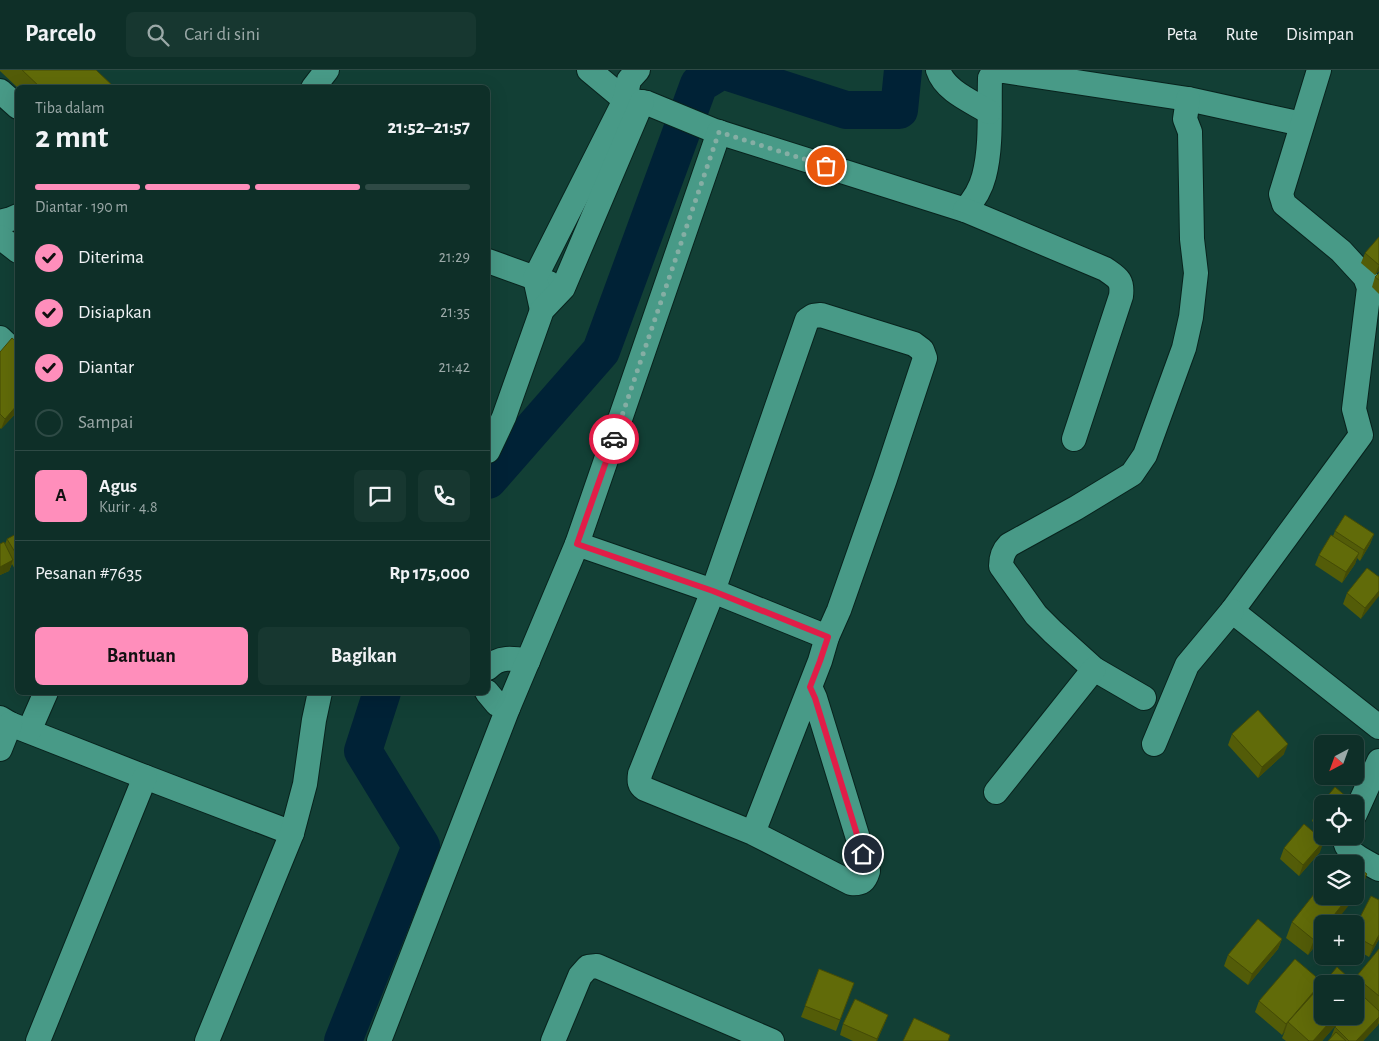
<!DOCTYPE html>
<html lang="id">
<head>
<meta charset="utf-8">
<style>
  :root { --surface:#0e2f28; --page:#173730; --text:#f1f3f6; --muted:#9ba9a8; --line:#2e4a45; --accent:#ff8ebb }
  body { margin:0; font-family:"Alegreya Sans",sans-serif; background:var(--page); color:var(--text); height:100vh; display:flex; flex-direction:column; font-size:19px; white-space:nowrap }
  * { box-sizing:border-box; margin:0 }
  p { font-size:16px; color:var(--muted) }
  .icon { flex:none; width:28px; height:28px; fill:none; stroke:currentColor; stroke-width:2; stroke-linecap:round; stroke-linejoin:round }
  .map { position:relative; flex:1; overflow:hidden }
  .drawer { position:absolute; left:15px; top:15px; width:475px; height:610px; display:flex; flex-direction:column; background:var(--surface); border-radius:8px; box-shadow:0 5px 20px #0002,0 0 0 1px var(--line) }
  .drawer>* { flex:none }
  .needle { width:32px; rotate:221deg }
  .tools { position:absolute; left:1314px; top:665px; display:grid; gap:10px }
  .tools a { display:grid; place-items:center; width:50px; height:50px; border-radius:8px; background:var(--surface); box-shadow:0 5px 20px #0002,0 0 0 1px var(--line); font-size:25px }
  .pin { position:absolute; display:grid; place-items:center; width:42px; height:42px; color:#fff; margin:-21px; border:2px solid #fff; border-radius:50%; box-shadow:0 1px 5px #0007 }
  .courier { position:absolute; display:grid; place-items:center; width:50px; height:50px; margin:-25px; border:4px solid #e11d48; border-radius:50%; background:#fff; color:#222; box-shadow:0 1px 6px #0007 }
  .summary em { font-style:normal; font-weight:700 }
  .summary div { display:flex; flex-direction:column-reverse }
  .summary { display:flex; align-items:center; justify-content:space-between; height:85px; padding:0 20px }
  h1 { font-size:32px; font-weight:700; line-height:38px }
  .bar { display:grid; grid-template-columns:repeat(4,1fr); gap:8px 5px; align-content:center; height:60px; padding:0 20px }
  .bar i { height:6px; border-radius:4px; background:var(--line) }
  .bar .on { background:var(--accent) }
  .bar p { grid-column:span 4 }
  .line { display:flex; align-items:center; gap:12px; padding:0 20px; border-top:1px solid var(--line) }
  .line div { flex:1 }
  .round { display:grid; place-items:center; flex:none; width:52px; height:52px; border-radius:8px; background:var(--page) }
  ol { padding:0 20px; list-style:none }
  li { display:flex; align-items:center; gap:15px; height:55px }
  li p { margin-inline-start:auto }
  li .icon { padding:5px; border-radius:50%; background:var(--accent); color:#111; stroke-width:4 }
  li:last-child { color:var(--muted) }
  li i { width:28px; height:28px; border:2px solid var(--line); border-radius:50% }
  .primary-button { display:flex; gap:10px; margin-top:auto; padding:10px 20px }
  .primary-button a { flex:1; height:58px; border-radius:8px; background:var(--accent); color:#111; font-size:20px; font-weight:700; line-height:58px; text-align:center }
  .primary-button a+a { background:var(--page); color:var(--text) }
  header { display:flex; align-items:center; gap:30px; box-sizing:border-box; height:70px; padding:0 25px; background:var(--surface); border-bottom:1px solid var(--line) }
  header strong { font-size:24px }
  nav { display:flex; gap:28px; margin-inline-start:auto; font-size:18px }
  .search { width:350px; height:45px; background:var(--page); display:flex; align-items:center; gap:12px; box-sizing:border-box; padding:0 18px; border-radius:8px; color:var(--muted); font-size:19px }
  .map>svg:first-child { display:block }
</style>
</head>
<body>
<header>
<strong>Parcelo</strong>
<div class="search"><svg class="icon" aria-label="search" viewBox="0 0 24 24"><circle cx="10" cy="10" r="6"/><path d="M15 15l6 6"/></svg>Cari di sini</div>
<nav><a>Peta</a><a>Rute</a><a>Disimpan</a></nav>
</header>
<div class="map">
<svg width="1379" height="971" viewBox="0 0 1379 971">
  <rect width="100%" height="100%" fill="#123f35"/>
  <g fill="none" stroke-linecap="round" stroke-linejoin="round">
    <!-- river -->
    <g stroke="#002236" stroke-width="38">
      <polyline points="488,410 601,281 699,14 722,0 846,40 899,40 903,0"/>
      <polyline points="343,971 421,776 363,681 382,622"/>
    </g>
    <defs>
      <g id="minor">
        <path d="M589,0L625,30L647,33L715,61L965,140C973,131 981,118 984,106C992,76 989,40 990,8L993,3L997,0L1188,29L1302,54"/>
        <path d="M938,0C945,21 971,31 989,42"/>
        <polyline points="1319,0 1281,124 1284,134 1341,181 1365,207 1369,218 1354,339 1361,365 1232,541 1379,657"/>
        <polyline points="313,18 327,0"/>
        <polyline points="0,21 18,37"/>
        <path d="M965,140L1105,199C1118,208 1123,210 1121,226L1074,369"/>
        <polyline points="0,152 11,149 18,146"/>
        <polyline points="0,167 18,181"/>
        <polyline points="488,191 549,213"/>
        <polyline points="542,240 535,208 625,30 629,10 638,0"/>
        <polyline points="0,268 18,285"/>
        <polyline points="488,381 504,347 542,240 563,218 642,32"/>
        <polyline points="577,474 713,521 827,567"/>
        <path d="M488,598C499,586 513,588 528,591"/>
        <polyline points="487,622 497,634 508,638"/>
        <path d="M1144,628L1094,599L1053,562L1036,545L1001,496C1001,487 1003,481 1009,475L1076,438L1132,404L1145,385L1184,278L1191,247L1196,203L1192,169L1190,62L1185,49L1188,29"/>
        <polyline points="0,648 10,654 145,707 292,763"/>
        <polyline points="29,661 46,622"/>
        <polyline points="1154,674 1187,595 1232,541"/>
        <polyline points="0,679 10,654"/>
        <polyline points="996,722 1094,599"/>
        <polyline points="1355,744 1379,691"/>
        <path d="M753,763L820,591L827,567L839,540L885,409L925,288L922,280L914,274L821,245L813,246L807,250L713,521L640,704C639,711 639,715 645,719L753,763L851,813C862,814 865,811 868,801L815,628L810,617"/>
        <path d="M1345,766C1343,784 1366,791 1379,799"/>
        <polyline points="38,971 145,707"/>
        <polyline points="207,971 292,763 305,714 314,650 320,622"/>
        <polyline points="379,971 508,638 577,474 719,62"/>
        <polyline points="553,971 580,906 588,897 597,896 772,971"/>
      </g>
    </defs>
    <!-- minor casing -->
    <use href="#minor" stroke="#08231d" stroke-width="26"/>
    <!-- minor -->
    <use href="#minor" stroke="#489a87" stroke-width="24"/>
  </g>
  <!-- wall -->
  <g fill="#535c08">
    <polygon points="0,0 96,0 115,18 18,18 0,1"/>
    <polygon points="1379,167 1379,201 1375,205 1361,193 1365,183"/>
    <polygon points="1379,203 1379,224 1372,217 1375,207"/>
    <polygon points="18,273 18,341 1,359 0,358 0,282"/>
    <polygon points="1335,461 1374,464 1370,474 1360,491 1357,488 1355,494 1342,513 1315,495 1319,485 1333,466"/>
    <polygon points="18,463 18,502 17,503 12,494 9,501 0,505 0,474 5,474 7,469"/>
    <polygon points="1379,507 1361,549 1343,534 1347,523"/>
    <polygon points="1232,664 1284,684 1258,708 1228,675"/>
    <polygon points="1322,734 1322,760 1312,751 1316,740"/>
    <polygon points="1284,778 1320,782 1299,806 1280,789"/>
    <polygon points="1367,804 1361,820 1322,854 1322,867 1308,885 1286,868 1292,852"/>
    <polygon points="1355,857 1379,869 1369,887 1355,879"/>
    <polygon points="1282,869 1278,879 1248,915 1224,896 1228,885"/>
    <polygon points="1379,879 1379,953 1378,955 1363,971 1328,971 1331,967 1335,957 1360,931 1357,928 1355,933 1355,914 1354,912 1356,907"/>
    <polygon points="819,899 854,913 836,961 801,947"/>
    <polygon points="1320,916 1322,946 1344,946 1322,971 1286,971 1282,968 1285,961 1282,965 1255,942 1259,931"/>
    <polygon points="888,945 877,971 853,971 840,965 843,954"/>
  </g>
  <!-- shaded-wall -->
  <g fill="#444b06">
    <polygon points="1379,195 1379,201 1375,205"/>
    <polygon points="18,334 18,341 1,359 5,349"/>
    <polygon points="1374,464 1370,474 1360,491 1364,480"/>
    <polygon points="1359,483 1355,494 1342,513 1346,502"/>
    <polygon points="13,490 9,501 0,505 0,497"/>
    <polygon points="1379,521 1379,526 1361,549 1365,538"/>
    <polygon points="1288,674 1284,684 1258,708 1262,697"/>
    <polygon points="1324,771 1320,782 1299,806 1303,795"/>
    <polygon points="1367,804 1361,820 1334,854 1327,854 1349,826 1355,826 1355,818"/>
    <polygon points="1322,859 1322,867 1308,885 1314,870"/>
    <polygon points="1379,865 1379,869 1369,887 1373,876"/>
    <polygon points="1282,869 1278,879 1248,915 1252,904"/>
    <polygon points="1322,912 1318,923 1288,952 1285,961 1282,965 1286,954"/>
    <polygon points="1360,918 1355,933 1355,924"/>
    <polygon points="888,945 884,955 877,971 876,971"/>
    <polygon points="1335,946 1344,946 1322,971 1313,971"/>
    <polygon points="1379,947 1378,955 1363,971 1356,971"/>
  </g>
  <!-- building -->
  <g fill="#616b09" stroke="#444b06">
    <polygon points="22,0 96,0 115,18 41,18"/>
    <polygon points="1379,167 1379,195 1365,183"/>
    <polygon points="1379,203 1379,210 1375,207"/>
    <polygon points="12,268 18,273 18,334 5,349 0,344 0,282"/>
    <polygon points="1345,445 1374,464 1364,480 1335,461"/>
    <polygon points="18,463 18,487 7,469"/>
    <polygon points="1331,465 1359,483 1346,502 1319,485"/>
    <polygon points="4,472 13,490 0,497 0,474"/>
    <polygon points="1367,498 1379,507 1379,521 1365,538 1347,523"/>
    <polygon points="1258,640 1288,674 1262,697 1232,664"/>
    <polygon points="1335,717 1354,733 1353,734 1322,734 1322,746 1316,740"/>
    <polygon points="1304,754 1324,771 1303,795 1284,778"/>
    <polygon points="1345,786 1354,794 1339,794"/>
    <polygon points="1355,795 1367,804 1355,818"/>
    <polygon points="1322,814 1322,826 1349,826 1327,854 1322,854 1322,859 1314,870 1292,852"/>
    <polygon points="1371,826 1379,830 1379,865 1373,876 1355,866 1355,857"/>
    <polygon points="1258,849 1282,869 1252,904 1228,885"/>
    <polygon points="1379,879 1379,926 1356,907"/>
    <polygon points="1295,889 1322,912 1286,954 1259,931"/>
    <polygon points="1337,897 1360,918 1355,924 1355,914 1323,914"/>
    <polygon points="819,899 854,913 840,950 805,936"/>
    <polygon points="1322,914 1322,946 1335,946 1313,971 1309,971 1288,952"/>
    <polygon points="1364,927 1379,941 1379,947 1356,971 1349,971 1335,957 1345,946 1355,946 1355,936"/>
    <polygon points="855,929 888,945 877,969 843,954"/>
    <polygon points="914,948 950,965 948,971 903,971"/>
    <polygon points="1336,962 1346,971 1328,971"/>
  </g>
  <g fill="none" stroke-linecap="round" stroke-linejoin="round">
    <!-- done -->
    <polyline stroke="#85aea4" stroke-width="5" stroke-dasharray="0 9" points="614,369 719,62 826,96"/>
    <!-- route -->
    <polyline stroke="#e11d48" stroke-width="6" points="614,369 577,474 713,521 828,567 820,591 810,617 815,628 863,784"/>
  </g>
</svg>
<div class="tools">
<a><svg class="needle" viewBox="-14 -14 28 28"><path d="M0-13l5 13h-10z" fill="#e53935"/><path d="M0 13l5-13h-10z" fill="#9ba9a8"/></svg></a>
<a><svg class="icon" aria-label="locate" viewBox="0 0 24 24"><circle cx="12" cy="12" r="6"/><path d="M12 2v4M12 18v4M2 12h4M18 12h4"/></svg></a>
<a><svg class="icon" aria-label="layers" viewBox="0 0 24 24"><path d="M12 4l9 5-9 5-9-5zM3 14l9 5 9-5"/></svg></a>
<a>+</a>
<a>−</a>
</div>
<div class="pin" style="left:826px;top:96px;background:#ea580c"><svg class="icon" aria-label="bag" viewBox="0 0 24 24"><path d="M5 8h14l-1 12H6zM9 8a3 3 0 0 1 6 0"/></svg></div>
<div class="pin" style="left:863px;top:784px;background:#1f2937"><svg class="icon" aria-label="home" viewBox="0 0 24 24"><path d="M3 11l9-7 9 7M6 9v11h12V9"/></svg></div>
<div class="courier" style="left:614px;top:369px"><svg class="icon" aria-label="car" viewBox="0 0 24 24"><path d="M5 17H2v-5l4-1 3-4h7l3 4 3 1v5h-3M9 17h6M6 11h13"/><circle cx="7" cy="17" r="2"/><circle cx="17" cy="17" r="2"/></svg></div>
<section class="drawer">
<div class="summary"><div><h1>2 mnt</h1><p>Tiba dalam</p></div><em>21:52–21:57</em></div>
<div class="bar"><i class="on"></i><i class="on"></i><i class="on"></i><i></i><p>Diantar · 190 m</p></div>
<ol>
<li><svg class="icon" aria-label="check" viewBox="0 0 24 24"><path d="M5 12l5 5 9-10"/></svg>Diterima<p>21:29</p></li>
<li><svg class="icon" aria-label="check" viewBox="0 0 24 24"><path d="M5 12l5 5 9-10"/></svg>Disiapkan<p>21:35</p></li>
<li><svg class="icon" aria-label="check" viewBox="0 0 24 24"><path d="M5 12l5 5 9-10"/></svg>Diantar<p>21:42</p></li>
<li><i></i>Sampai</li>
</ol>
<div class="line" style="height:90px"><b class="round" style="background:var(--accent);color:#111">A</b><div><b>Agus</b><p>Kurir · 4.8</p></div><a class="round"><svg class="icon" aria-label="chat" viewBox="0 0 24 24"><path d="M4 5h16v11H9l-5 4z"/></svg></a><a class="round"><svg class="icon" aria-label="phone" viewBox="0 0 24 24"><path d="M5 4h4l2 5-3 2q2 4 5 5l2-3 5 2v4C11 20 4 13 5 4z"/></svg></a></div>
<div class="line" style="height:65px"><div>Pesanan #7635</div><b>Rp 175,000</b></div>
<div class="primary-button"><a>Bantuan</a><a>Bagikan</a></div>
</section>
</div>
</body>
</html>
